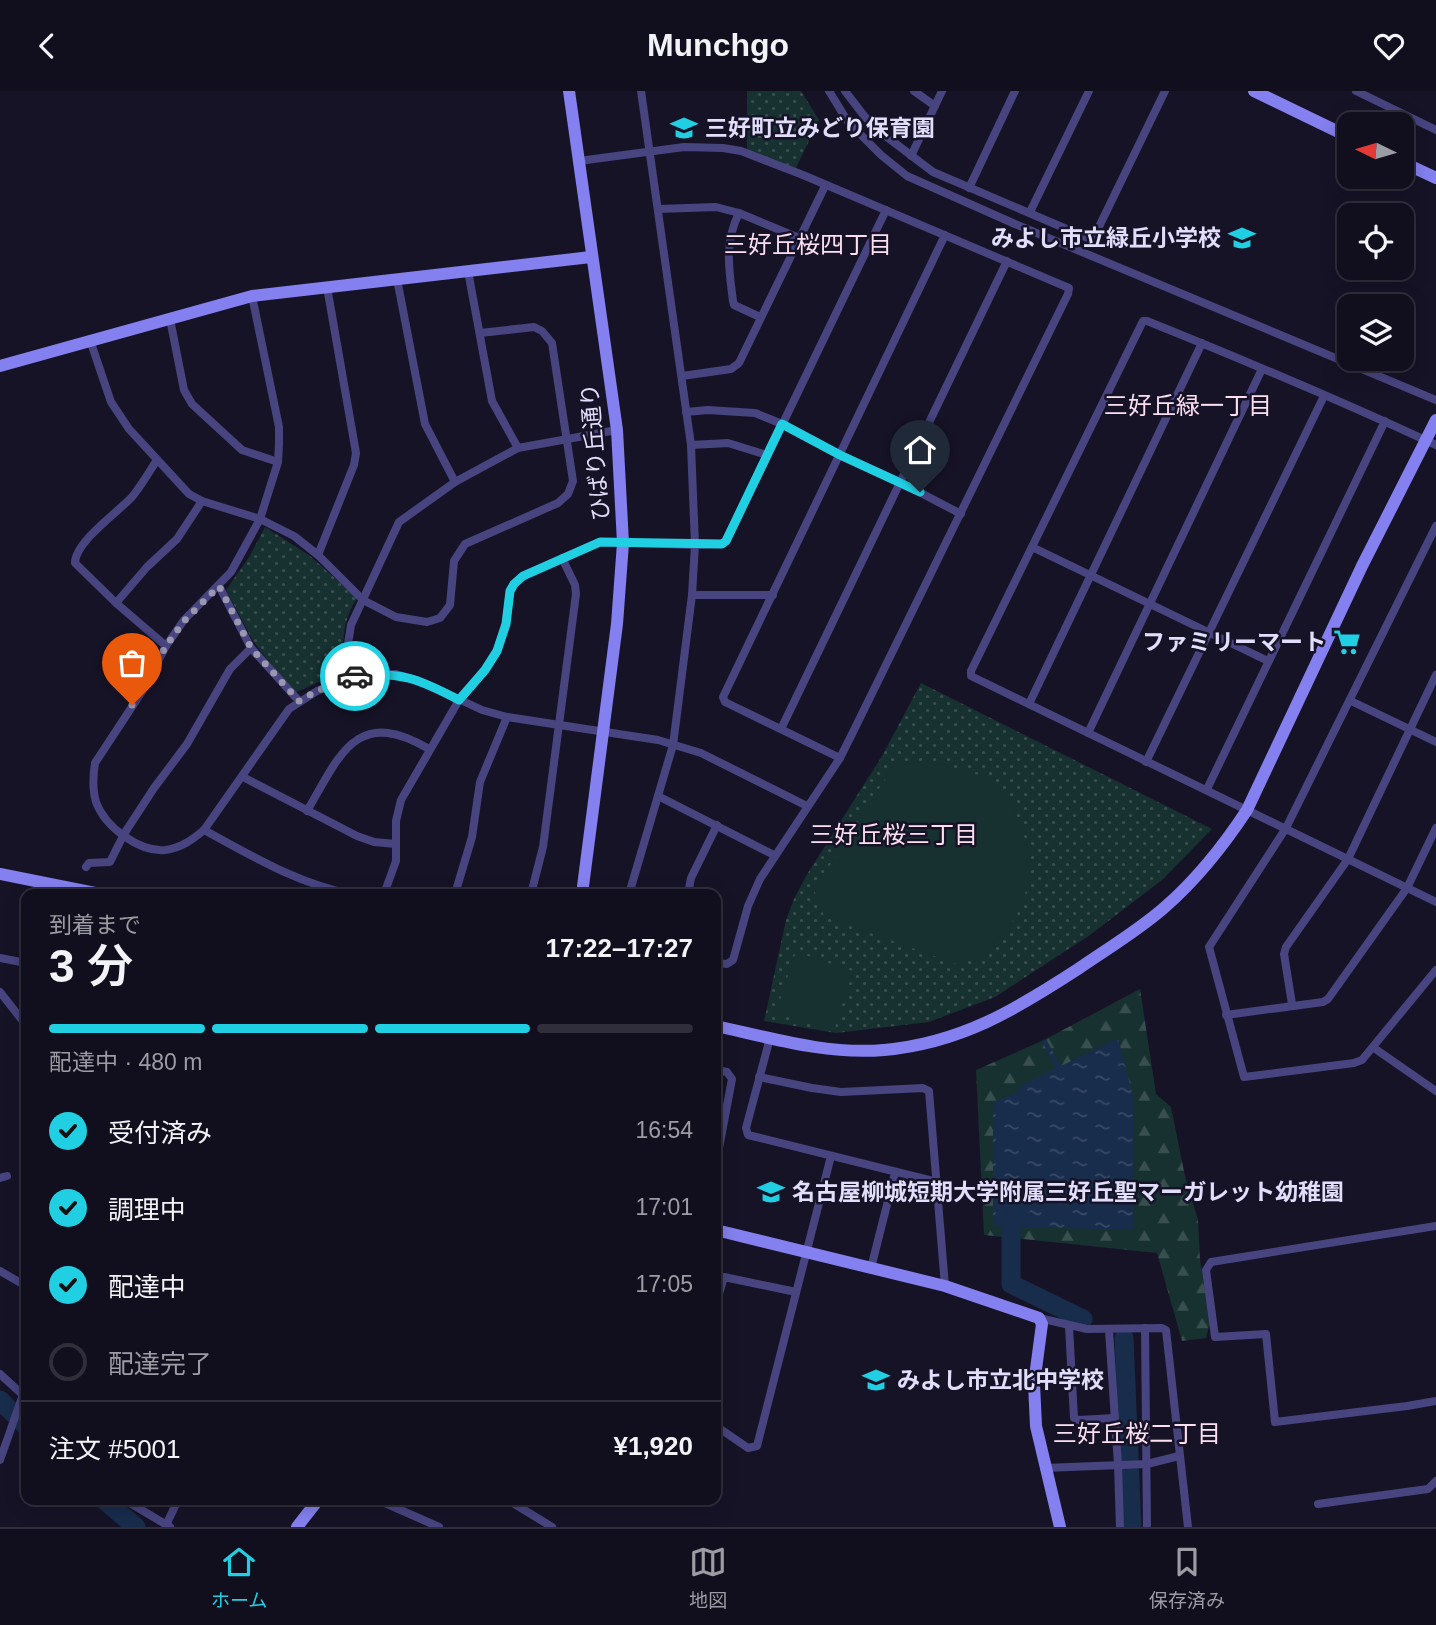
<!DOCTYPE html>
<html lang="ja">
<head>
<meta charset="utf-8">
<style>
  :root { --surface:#110e1d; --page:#1e1c2a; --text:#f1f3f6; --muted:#9c9ca4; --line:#302e3b; --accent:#21cfe3 }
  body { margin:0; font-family:Helvetica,"Noto Sans JP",sans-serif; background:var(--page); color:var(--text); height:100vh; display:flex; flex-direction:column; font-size:26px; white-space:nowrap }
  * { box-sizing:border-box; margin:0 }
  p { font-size:23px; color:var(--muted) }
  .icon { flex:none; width:38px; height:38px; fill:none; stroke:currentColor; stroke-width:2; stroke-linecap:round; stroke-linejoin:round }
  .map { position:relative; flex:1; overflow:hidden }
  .panel { position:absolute; left:21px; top:798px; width:700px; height:616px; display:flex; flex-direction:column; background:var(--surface); border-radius:14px; box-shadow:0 4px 18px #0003,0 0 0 2px var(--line) }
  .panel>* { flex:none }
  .needle { width:46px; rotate:275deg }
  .controls { position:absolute; left:1337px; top:21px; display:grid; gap:14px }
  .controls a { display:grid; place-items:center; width:77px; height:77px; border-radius:14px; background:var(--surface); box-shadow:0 4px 18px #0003,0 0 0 2px var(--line); font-size:35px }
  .pin { position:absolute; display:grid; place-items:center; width:60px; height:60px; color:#fff; margin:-72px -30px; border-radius:50% 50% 50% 0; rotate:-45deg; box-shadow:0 0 7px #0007 }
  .pin .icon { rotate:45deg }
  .courier { position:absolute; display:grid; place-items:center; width:70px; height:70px; margin:-35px; border:5px solid #21cfe3; border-radius:50%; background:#fff; color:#222; box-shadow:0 2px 9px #0007 }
  .summary em { font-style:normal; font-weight:600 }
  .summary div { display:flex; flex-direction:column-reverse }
  .summary { display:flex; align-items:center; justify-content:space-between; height:119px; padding:0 28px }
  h1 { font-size:46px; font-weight:600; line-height:52px }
  .bar { display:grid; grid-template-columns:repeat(4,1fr); gap:10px 7px; align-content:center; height:84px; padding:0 28px }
  .bar i { height:9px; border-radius:5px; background:var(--line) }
  .bar .current { background:var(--accent) }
  .bar p { grid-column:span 4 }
  .line { display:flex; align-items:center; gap:18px; padding:0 28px; border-top:2px solid var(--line) }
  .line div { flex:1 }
  ol { padding:0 28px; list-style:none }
  li { display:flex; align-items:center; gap:21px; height:77px }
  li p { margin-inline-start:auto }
  li .icon { padding:7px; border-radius:50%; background:var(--accent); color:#111; stroke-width:4 }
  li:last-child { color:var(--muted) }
  li i { width:38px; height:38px; border:4px solid var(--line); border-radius:50% }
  header { display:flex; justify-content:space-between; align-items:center; height:91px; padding:0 28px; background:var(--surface); font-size:32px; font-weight:600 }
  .menu { display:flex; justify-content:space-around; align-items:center; height:98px; border-top:2px solid var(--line); background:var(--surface); font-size:19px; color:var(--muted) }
  .menu a { display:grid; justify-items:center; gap:4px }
  .menu .current { color:var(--accent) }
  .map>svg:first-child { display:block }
</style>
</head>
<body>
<header><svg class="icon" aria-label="back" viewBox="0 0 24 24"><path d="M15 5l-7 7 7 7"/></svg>Munchgo<svg class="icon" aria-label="heart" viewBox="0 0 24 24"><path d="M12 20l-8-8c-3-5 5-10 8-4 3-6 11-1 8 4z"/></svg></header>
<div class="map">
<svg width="1436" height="1436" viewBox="0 0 1436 1436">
  <defs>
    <pattern id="green-dots" width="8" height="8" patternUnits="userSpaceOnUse" patternTransform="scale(1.75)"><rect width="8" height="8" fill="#173030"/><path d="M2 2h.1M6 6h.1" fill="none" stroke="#384e4f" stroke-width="1.8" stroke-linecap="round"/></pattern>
    <pattern id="forest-firs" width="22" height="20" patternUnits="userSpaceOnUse" patternTransform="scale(1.75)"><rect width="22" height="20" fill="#173030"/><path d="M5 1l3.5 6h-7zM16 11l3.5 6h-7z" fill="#384e4f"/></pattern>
    <pattern id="water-ripples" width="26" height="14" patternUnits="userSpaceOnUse" patternTransform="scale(1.75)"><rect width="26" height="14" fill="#182c4c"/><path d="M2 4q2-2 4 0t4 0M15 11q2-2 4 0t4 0" fill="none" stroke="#394a67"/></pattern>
  </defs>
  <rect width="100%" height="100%" fill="#171327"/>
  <!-- green -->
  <g fill="url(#green-dots)">
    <polygon points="747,0 801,0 819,29 794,81 747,59"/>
    <path d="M265,436L309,464L357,507C341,532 343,551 344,580L294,602L253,550L226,499L249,466Z"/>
    <polygon points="921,592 1212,738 1162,789 1090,844 995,906 929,931 836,942 764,930 786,829 794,808 806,785 882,665"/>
  </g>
  <!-- forest -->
  <polygon fill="url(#forest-firs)" points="1140,898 1156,1003 1171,1016 1185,1085 1198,1129 1200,1168 1210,1231 1206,1247 1182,1250 1157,1162 984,1144 976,979 1044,949"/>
  <!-- pitch -->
  <g fill="#173030">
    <polygon points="935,671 982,685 1013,716 1029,759 1028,795 1016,826 991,856 979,865 959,874 824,825 814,799 895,673"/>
    <polygon points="796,861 853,880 834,940 776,921"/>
  </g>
  <!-- water -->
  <polygon fill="url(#water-ripples)" points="1118,947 1133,1005 1133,1139 993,1135 993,1012 1020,1000 1020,995 1056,977 1042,950 1046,948 1061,975"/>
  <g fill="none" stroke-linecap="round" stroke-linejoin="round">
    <!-- river -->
    <g stroke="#182c4c" stroke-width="19">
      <polyline points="1022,1115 1011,1130 1011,1193 1083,1228"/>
      <polyline points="1124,1247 1132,1436"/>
      <polyline points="0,1309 26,1335"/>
      <polyline points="104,1409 136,1436"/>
    </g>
    <!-- street -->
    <g stroke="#474480" stroke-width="8">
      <polyline points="829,0 848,31 881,64 907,85 1015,133 1436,309"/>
      <polyline points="845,0 865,26 883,43 933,81 1090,148 1094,146 1165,0"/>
      <polyline points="914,0 935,15"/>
      <polyline points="1356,0 1436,39"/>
      <polyline points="911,65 942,0"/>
      <polyline points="579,70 684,56 723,57 741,60 803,84 1069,197 1068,203 855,637 840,667 760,788 748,815 733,869 727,873 716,872"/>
      <polyline points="969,97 1015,0"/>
      <polyline points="658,118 716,116 739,122 799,147"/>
      <polyline points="1030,121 1089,0"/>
      <path d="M739,122C724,152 729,179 733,210L734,214L760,226"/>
      <polyline points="468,180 492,310 518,357"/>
      <polyline points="397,188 425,333 455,391"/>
      <path d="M252,205L279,336V353L278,371L260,428L231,481L184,529L166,555L143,599L95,672C93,685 92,698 96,711C105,736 139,761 165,759C181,757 192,749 204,739L289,618L317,600L351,586L372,583H396L420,590L482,619L507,626L658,649L701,662L807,715"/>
      <polyline points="170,228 184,299 192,313 242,359 278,371"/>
      <polyline points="90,249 111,311 129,338 189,403 202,410 260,428 294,445 318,464 363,509 396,526 427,531 440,527 450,514 454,470 465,453 558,412 568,403 573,390 552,252 542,240 534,236 480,242"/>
      <polyline points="682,285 731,278 739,272 825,95"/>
      <polyline points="686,321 708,319 755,322 782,333 840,364 900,391 961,423"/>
      <polyline points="691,354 728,352 767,364"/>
      <path d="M1436,354C1341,310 1244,269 1147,230H1143L971,580V585L1436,811"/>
      <path d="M157,369C149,381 141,395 132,406C118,421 75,451 75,472L116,512L166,555"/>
      <polyline points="1436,435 1286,737 1209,856 1244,986 1354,972 1362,969 1436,879"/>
      <polyline points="1032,456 1268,570"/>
      <polyline points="318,464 354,374 356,362 327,196"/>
      <polyline points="219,495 251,557 299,610"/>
      <polyline points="692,504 773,504"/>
      <polyline points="116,512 147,476 177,448 202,410"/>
      <polyline points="351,586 347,559 351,534 399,431 455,391 518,357 617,339"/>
      <polyline points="1351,610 1436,651"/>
      <polyline points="1029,613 1202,252"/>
      <polyline points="781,638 1007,170"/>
      <polyline points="1088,642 1262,278"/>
      <polyline points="840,667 725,611 723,606 945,144"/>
      <polyline points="1146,671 1324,305"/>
      <polyline points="243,686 357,745 374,751 396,753"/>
      <polyline points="1207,698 1385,330"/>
      <polyline points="658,705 774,764"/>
      <path d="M307,720C340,664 356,615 429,658"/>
      <path d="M204,739C252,765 298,793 351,803"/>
      <polyline points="86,776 89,772 110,771 124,743 154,697 187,653 230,578 251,557"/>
      <polyline points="384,803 396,770 396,730 401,709 459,609 485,579 497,560 506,533 510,500 514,493 523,485 600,451 695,454 722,453 726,450 886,119"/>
      <polyline points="455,803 472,746 480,691 507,626"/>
      <polyline points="531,803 543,756 576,503 575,494 562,467"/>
      <polyline points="629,803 673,654 692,504 695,454 691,354 641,0"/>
      <polyline points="688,803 691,787 717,734"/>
      <polyline points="0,867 26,872"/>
      <polyline points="0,901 26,934"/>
      <polyline points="1292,913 1284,863 1286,856 1348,768 1436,584"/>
      <polyline points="1226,924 1323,911 1328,908 1407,797 1436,737"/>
      <polyline points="770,947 746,1037 748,1044 937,1091"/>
      <polyline points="1374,957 1436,1000"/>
      <polyline points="716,979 727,981 732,988 716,1073"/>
      <polyline points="759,986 812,997 841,1001 923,997 929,1000 945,1195"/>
      <polyline points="0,1087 7,1085"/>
      <polyline points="1436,1135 1211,1171 1206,1179 1215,1246 1266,1243 1275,1331 1407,1315 1436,1310"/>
      <polyline points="871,1177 895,1082"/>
      <polyline points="0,1180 26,1195"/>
      <polyline points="716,1213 724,1186 796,1201"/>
      <polyline points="1039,1227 1087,1238 1162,1237 1166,1239 1188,1436"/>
      <polyline points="1069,1235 1074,1327 1078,1329 1115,1327"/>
      <polyline points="1145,1237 1147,1436"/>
      <polyline points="1109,1239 1118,1374 1120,1436"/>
      <polyline points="0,1283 24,1305"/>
      <polyline points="716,1335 748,1357 757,1355 831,1065"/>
      <polyline points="0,1369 26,1295"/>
      <polyline points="1044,1377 1147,1373 1179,1365"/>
      <polyline points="125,1409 170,1436"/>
      <polyline points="378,1409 439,1436"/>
      <polyline points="508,1409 552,1436"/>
      <polyline points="1318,1413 1428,1398 1436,1390"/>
      <polyline points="166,1434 178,1409"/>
    </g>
    <!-- secondary -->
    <g stroke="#8480ef" stroke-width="12">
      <polyline points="569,0 617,339 623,452 617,533 582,803"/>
      <polyline points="1254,0 1349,46"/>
      <polyline points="1402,71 1436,87"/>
      <polyline points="0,275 252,205 591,166"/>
      <polyline points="0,783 100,803"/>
      <path d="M716,935C771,947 827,964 884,959C961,952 1015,919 1078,878C1107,858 1139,839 1165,816C1197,788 1224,754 1247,719L1362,475L1436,329"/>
      <polyline points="716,1139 945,1195 1039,1227 1042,1233 1034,1293 1036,1335 1060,1436"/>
      <polyline points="297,1436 318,1409"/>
    </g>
  </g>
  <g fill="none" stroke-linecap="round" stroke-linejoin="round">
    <!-- done -->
    <polyline stroke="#9a97b1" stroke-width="7" stroke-dasharray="0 12.6" points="132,614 166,555 184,530 219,495 251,557 299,610 317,600 355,585"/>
    <!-- route -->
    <path stroke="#21cfe3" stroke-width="9" d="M355,585C400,580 419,588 459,609L485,579L497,560L506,533L510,500L514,493L523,485L600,451L722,453L726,450L782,333L840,364L920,401"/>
  </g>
  <!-- icons -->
  <defs>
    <symbol id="school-bare" viewBox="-9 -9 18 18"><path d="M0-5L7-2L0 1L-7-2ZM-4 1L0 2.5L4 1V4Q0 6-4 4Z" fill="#21cfe3" stroke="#171327" stroke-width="2.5" paint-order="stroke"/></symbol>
    <symbol id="supermarket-bare" viewBox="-9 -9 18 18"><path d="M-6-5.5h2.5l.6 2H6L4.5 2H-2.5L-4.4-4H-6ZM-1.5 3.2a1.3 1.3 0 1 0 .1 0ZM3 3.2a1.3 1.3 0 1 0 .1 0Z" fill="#21cfe3" stroke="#171327" stroke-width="2.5" paint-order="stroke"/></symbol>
  </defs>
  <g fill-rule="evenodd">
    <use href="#school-bare" x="665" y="18" width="38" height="38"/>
    <use href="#school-bare" x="1223" y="128" width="38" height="38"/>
    <use href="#supermarket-bare" x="1328" y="532" width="38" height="38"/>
    <use href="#school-bare" x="752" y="1082" width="38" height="38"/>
    <use href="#school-bare" x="857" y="1270" width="38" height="38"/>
  </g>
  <g text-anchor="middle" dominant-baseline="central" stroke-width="5" stroke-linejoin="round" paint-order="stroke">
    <!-- poi labels -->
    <g font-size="23" font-weight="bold" fill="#e1defb" stroke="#171327" text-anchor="start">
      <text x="705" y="37">三好町立みどり保育園</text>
      <text x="1221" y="147" text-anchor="end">みよし市立緑丘小学校</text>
      <text x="1326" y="551" text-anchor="end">ファミリーマート</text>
      <text x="792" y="1101">名古屋柳城短期大学附属三好丘聖マーガレット幼稚園</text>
      <text x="897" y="1289">みよし市立北中学校</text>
    </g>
    <!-- street labels -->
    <g font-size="23" fill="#e1defb" stroke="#171327">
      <text transform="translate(595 361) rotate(-95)">ひばり丘通り</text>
    </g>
    <!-- neighbourhood labels -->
    <g font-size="24" fill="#fbdff1" stroke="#171327">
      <text x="808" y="153">三好丘桜四丁目</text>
      <text x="1188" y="314">三好丘緑一丁目</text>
      <text x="894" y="743">三好丘桜三丁目</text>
      <text x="1137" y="1342">三好丘桜二丁目</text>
    </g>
  </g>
</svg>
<div class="controls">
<a><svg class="needle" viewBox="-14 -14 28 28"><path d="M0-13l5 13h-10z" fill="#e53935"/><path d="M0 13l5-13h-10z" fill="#9c9ca4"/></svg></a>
<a><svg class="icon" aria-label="locate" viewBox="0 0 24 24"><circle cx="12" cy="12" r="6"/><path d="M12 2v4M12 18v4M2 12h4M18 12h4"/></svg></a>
<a><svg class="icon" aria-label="layers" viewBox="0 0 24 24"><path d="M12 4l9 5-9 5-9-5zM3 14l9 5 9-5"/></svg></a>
</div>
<div class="pin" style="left:132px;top:614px;background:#ea580c"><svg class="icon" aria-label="bag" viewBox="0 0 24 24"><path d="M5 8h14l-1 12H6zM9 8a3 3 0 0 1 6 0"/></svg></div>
<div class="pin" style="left:920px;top:401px;background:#1f2937"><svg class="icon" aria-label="home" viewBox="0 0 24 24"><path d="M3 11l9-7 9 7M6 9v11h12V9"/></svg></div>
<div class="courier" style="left:355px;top:585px"><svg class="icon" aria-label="car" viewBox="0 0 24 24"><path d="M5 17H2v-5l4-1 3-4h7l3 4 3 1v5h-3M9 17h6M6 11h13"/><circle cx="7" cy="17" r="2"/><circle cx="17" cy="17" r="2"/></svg></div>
<section class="panel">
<div class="summary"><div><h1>3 分</h1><p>到着まで</p></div><em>17:22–17:27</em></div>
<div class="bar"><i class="current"></i><i class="current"></i><i class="current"></i><i></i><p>配達中 · 480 m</p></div>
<ol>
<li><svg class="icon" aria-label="check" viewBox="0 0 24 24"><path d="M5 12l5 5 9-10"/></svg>受付済み<p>16:54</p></li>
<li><svg class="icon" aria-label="check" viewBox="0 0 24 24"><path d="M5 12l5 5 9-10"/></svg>調理中<p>17:01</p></li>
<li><svg class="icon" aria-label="check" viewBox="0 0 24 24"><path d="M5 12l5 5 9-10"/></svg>配達中<p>17:05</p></li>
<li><i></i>配達完了</li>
</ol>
<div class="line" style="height:91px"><div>注文 #5001</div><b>¥1,920</b></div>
</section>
</div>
<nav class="menu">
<a class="current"><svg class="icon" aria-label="home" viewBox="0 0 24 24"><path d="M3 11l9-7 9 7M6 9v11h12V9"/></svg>ホーム</a>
<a><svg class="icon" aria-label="map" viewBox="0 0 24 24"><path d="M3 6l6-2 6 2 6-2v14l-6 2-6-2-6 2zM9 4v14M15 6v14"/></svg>地図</a>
<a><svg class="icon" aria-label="saved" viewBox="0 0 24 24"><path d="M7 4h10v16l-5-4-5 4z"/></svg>保存済み</a>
</nav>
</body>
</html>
